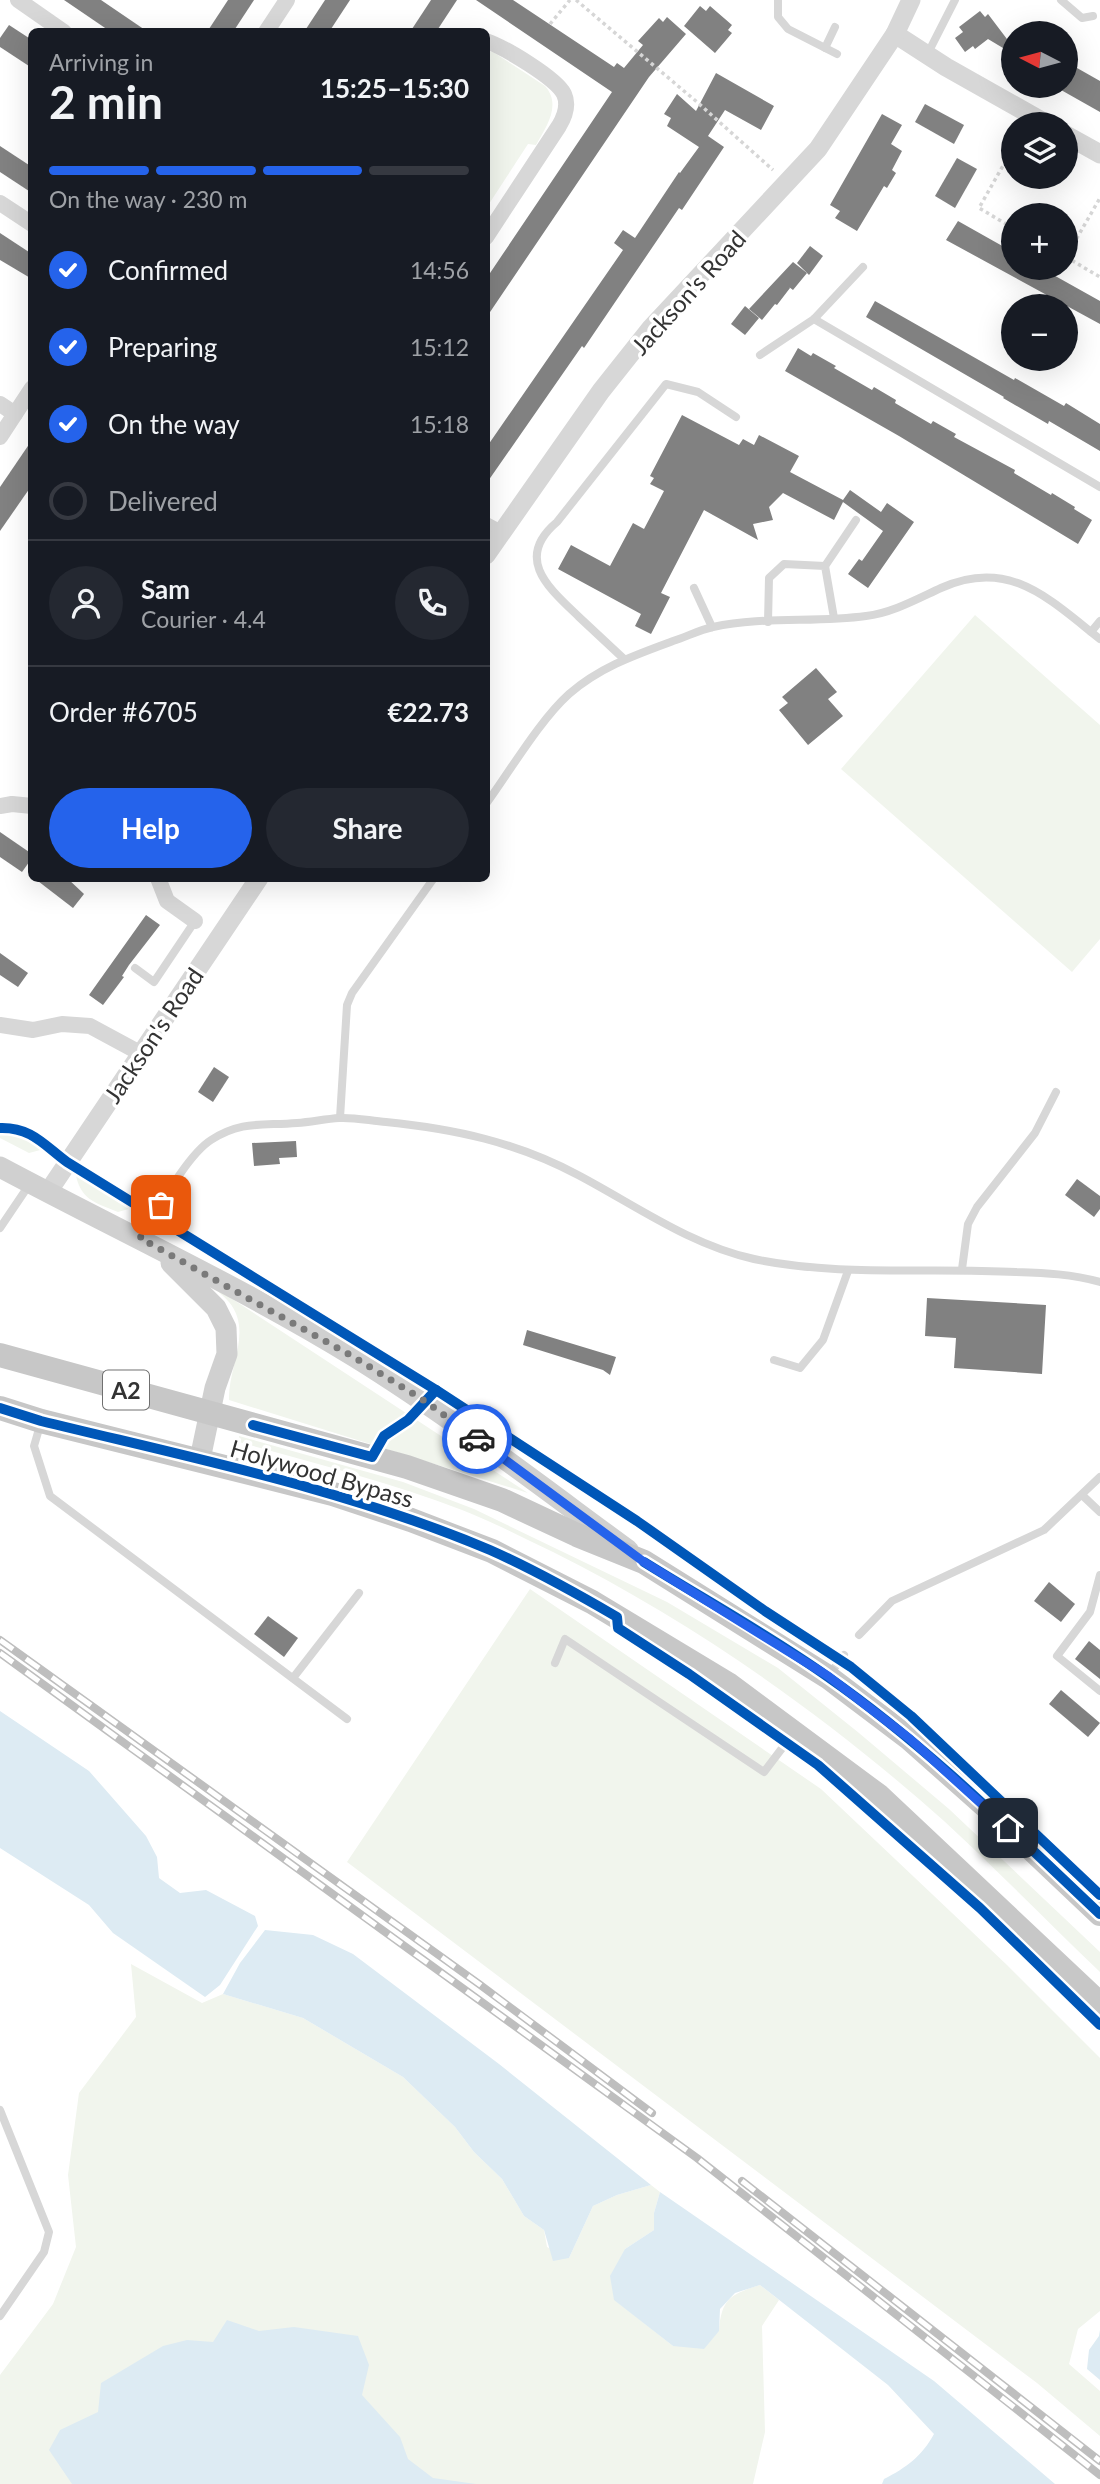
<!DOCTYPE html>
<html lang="en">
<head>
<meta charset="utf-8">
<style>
  :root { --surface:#171b24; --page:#242831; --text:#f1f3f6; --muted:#9ea1a6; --line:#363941; --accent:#2563eb }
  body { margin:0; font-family:Lato,sans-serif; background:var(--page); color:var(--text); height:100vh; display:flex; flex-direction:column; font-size:26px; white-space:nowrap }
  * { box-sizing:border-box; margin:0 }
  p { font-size:23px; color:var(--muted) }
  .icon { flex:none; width:38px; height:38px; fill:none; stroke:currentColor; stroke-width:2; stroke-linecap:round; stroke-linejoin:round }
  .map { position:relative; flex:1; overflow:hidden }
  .details { position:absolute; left:28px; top:28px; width:462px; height:854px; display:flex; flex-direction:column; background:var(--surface); border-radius:10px; box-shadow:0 7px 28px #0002 }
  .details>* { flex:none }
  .needle { width:46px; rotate:276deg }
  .fabs { position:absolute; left:1001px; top:21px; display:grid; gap:14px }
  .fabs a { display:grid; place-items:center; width:77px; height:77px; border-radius:50%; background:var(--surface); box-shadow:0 7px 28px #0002; font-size:35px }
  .pin { position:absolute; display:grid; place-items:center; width:60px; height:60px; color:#fff; margin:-30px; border-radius:14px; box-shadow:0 4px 10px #0006 }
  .courier { position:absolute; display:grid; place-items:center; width:70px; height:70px; margin:-35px; border:5px solid #2563eb; border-radius:50%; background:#fff; color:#222; box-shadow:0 2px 9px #0007 }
  .overview em { font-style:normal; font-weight:700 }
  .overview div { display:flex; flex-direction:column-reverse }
  .overview { display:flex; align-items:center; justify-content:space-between; height:119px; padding:0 21px }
  h1 { font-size:46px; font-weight:700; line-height:52px }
  .bar { display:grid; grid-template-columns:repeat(4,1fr); gap:10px 7px; align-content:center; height:84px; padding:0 21px }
  .bar i { height:9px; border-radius:5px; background:var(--line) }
  .bar .on { background:var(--accent) }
  .bar p { grid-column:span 4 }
  .line { display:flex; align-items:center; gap:18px; padding:0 21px; border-top:2px solid var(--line) }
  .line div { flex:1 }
  .round { display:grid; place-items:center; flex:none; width:74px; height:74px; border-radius:37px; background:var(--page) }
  ol { padding:0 21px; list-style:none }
  li { display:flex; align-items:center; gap:21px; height:77px }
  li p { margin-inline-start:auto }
  li .icon { padding:7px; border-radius:50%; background:var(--accent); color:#fff; stroke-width:4 }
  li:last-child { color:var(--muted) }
  li i { width:38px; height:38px; border:4px solid var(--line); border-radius:50% }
  .action { display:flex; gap:14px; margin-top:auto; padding:14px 21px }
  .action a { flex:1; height:80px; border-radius:42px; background:var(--accent); color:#fff; font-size:28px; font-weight:700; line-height:80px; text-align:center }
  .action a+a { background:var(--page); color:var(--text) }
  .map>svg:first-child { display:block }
</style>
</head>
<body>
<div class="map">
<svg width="1100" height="2484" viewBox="0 0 1100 2484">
  <rect width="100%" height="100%" fill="#fff"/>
  <!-- green -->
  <g fill="#f1f5ed">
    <path d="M487,51L493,52L545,86C562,105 546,127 536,145L528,144L487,207Z"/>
    <polygon points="975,615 1100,725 1100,939 1072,972 841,769"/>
    <polygon points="0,1133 25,1137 44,1149 29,1153 0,1138"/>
    <path d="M75,1171L132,1208L118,1212C94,1202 80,1200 75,1171Z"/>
    <path d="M208,1283L528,1493L229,1400C228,1367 253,1331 229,1302C223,1295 215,1289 208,1283Z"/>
    <path d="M239,1436L403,1482L474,1509L667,1602L778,1668L859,1733L949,1809L1100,1952V1972C1048,1922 997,1870 944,1821C826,1716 695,1623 553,1552C523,1538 493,1522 462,1510C389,1482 314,1463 239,1442Z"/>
    <polygon points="530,1589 821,1789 1007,1965 1100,2058 1100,2311 1078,2329 1069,2364 1100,2391 1100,2436 1037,2383 347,1862"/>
    <path d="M131,1964L202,2003L223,1994L303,2018L403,2077L455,2127L474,2152L502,2179L524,2216L544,2230L547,2247L569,2258L593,2206L617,2195L651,2185L660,2192L654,2213V2230L625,2249L615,2300L673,2346L719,2331C721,2299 731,2294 760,2285L779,2300L762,2326L765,2432L753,2484H0V2375L53,2304L76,2247L68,2175L79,2093L136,2017Z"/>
  </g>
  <!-- water -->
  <g fill="#ddebf3">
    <polygon points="0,1711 89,1771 146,1836 157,1857 159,1878 180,1893 206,1890 255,1916 258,1926 220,1985 205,1997 113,1933 89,1905 0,1848"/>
    <polygon points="265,1930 313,1935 353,1954 499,2064 651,2185 617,2195 593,2206 569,2258 553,2261 544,2230 524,2216 502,2179 474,2152 455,2127 403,2077 303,2018 223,1994 240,1963"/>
    <path d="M660,2192L934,2381L1055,2484H882L884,2479C906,2468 922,2456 934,2434L888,2385L760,2285L735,2293L720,2309L719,2331L704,2349L673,2346L614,2300L610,2276L625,2249L654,2230V2213Z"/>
    <polygon points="227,2320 259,2331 294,2327 358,2336 369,2365 362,2395 400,2437 408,2459 433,2478 476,2484 72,2484 49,2450 60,2430 98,2412 101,2383 163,2346 187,2340 213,2342"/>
    <polygon points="1100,2330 1100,2380 1087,2369 1089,2350 1099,2336"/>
  </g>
  <!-- building -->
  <g fill="#818181">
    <polygon points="64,0 101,0 148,32 111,32"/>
    <polygon points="228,0 254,0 233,32 207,32"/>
    <polygon points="325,0 350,0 329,32 304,32"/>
    <polygon points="431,0 457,0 436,32 410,32"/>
    <polygon points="476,0 513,0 614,67 617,63 624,68 643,45 638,41 659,18 663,22 667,17 686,34 649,77 486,318 486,279 612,92"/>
    <polygon points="700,6 706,11 710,6 732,25 728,30 732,33 715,53 684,26"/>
    <polygon points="980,11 985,17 988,14 1013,47 1013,54 988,39 975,49 973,46 965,52 955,38 963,32 959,27"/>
    <polygon points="9,25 32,40 32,68 0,47 0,38"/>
    <polygon points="1070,64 1100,81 1100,112 1054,86 1066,86 1066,72"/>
    <polygon points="716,73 774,106 761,130 725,110 708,136 724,147 682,210 679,208 584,348 582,346 486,484 486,448 623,250 614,243 623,230 635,238 679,172 680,173 699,147 667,126 671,118 664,114 677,94 696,111"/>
    <polygon points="925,104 964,125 954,144 915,122"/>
    <polygon points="882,114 902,125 891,144 902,151 892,170 896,173 887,188 884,186 857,231 835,218 840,211 830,205"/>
    <polygon points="0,146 32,167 32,193 0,172"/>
    <polygon points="957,158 977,169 955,208 935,196"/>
    <polygon points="958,221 1013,252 1013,268 1041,268 1100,301 1100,324 946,240"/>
    <polygon points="0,233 32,254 32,279 0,260"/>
    <polygon points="810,246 823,256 809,275 797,263"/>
    <polygon points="793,262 807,273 793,290 789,287 790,288 777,305 775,304 762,320 749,309"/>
    <polygon points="875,301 1014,380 1015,378 1064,406 1066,403 1100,424 1100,451 1049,421 1048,424 1003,398 1004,397 866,317"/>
    <polygon points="745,306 759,318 745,335 731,324"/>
    <polygon points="798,348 811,356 813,353 836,366 834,368 872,390 874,387 896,400 895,403 931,424 933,421 956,434 954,437 1015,470 1014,473 1051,495 1052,493 1075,507 1074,509 1092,520 1078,544 899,436 785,371"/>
    <polygon points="682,415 739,445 743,439 754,445 759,435 799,456 790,472 843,500 850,490 881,512 887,503 914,522 868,588 848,574 859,559 862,561 883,531 843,502 834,520 783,493 769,507 773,520 753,524 758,540 704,510 661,593 670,597 651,634 635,626 641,614 558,569 571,545 610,566 633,523 644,529 664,491 650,484 654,478 650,476"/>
    <polygon points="32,440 32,485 0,531 0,487"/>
    <polygon points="816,668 837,692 828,699 843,716 808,745 779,710 788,703 782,697"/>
    <polygon points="0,832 32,854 32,858 22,872 0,857"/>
    <polygon points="34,878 67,878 84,894 73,908"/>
    <polygon points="146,915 160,925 129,965 122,976 124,977 103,1005 89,995"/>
    <polygon points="0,953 28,973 18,987 0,975"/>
    <polygon points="214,1067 229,1077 213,1102 198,1092"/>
    <polygon points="296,1141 297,1157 279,1158 280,1164 254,1166 252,1143"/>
    <polygon points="1077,1179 1100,1196 1100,1209 1094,1217 1065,1195"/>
    <polygon points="927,1298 1046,1305 1042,1374 954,1368 956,1338 925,1336"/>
    <polygon points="527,1330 616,1357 610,1375 603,1370 523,1345"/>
    <polygon points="1049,1582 1075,1604 1061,1622 1034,1601"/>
    <polygon points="268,1616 298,1638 284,1657 254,1634"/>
    <polygon points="1089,1641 1100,1650 1100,1679 1075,1659"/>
    <polygon points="1061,1690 1100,1723 1088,1737 1049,1704"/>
  </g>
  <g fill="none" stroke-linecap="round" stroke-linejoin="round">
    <!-- path -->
    <g stroke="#d6d6d6" stroke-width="3.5" stroke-dasharray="3.5 3.5" stroke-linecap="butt">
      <polyline points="576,0 697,102 773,170"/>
      <polyline points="550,24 570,0"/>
      <polyline points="1013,148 979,208 1013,228"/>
      <polyline points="1066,257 1100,198"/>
      <polyline points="1066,257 1100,277"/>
    </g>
    <!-- service -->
    <g stroke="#d7d7d7" stroke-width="8">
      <polyline points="778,0 778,17 788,29 837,54"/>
      <polyline points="1061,0 1082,18 1093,16"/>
      <polyline points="825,48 835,27"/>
      <polyline points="928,53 955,0"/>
      <polyline points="814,319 1100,487"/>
      <polyline points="760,355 814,319 863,267"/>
      <polyline points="825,566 856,520"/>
      <polyline points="694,588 712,627"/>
      <polyline points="768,622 769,578 784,564 825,566 834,618"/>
      <polyline points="1091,632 1100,621"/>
      <path d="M624,659C609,645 594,631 579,617C550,589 513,559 557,522L666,384L698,392L736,417"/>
      <path d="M486,804C510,771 540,720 569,694C600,667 635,655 673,641C686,637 699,630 713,627C763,616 816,623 866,616C892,613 917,599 941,588C1009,557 1049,599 1100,639"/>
      <polyline points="135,968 154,982 195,921"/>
      <polyline points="340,1118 347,1005 352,993 434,878"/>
      <polyline points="0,1228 29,1185"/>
      <path d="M140,1238C157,1212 186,1156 211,1140C242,1120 263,1126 297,1123C311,1122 325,1119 339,1118C354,1117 371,1121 386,1122C455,1129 516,1142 578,1175C635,1205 690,1245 754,1259C840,1277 929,1267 1016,1272C1045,1273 1072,1274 1100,1282"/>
      <polyline points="962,1269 968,1224 977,1207 1035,1133 1056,1092"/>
      <polyline points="774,1360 800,1368 823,1340 848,1271"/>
      <polyline points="41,1422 34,1446 50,1496 347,1719"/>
      <polyline points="1082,1495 1100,1512"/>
      <polyline points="1100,1575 1090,1612 1057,1656 1100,1691"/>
      <polyline points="859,1635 892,1601 1044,1530 1100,1477"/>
      <polyline points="555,1663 565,1639 764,1772 783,1747 789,1733"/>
      <polyline points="829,1675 844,1655"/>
      <polyline points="293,1678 359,1593"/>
      <polyline points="0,2110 49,2232 44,2252 0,2316"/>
    </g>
    <!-- minor -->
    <g stroke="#d7d7d7" stroke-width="16">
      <polyline points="18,0 64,32"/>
      <polyline points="266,32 287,0"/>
      <path d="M486,41C504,47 556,78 564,94C569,105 565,116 559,126L486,237"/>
      <polyline points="0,203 32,224"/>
      <polyline points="0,404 15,414"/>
      <polyline points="0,437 32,388"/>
      <polyline points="486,525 501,533"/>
      <polyline points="0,806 12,804 32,806"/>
      <polyline points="158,878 167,901 195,921"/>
      <polyline points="0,1025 33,1030 62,1024 90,1026 140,1053"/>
    </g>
    <!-- tertiary -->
    <g stroke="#d7d7d7" stroke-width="19">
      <polyline points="895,34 946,67 1047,124"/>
      <polyline points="1066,135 1100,154"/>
      <polyline points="486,555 601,391 651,328 818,149 895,34 911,0"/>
      <polyline points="48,1192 259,878"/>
    </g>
    <!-- secondary -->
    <g stroke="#d0d0d0" stroke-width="21">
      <path d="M0,1167C118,1230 241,1287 355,1357C450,1416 538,1484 628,1550"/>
      <polyline points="171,1263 216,1308 226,1328 227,1354 215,1388 200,1459"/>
    </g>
    <!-- trunk -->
    <g stroke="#c7c7c7" stroke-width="24">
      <polyline points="0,1355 407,1467 502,1500 577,1535 644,1562 828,1677 910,1739 990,1810 1100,1914"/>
      <polyline points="0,1408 41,1421 333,1494 411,1520 492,1551 592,1602 728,1684 879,1796 1100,2004"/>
    </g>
    <defs>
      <g id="rail">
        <polyline points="0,1640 479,1984 652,2113"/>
        <polyline points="0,1653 697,2158 1100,2475"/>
        <polyline points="742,2181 1100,2461"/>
      </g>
    </defs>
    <!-- rail casing -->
    <use href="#rail" stroke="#bebebe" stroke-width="8"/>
    <!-- rail -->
    <use href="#rail" stroke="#fff" stroke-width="5" stroke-dasharray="16" stroke-linecap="butt"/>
    <defs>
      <g id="cycleway">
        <path d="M0,1128C31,1127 44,1145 67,1162L436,1390L637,1521L765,1611L851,1667L911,1716L1100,1895"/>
        <path d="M0,1408L41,1421C192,1458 346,1489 490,1550C533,1569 576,1593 617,1617L618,1628L689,1674L818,1765L980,1908L1100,2025"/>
        <polyline points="253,1425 372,1457 384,1436 408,1420 436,1390"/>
        <path d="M644,1562C705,1600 769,1635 828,1677C927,1746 1013,1832 1100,1914"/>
      </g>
    </defs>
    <!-- cycleway casing -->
    <use href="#cycleway" stroke="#fff" stroke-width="15"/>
    <!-- cycleway -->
    <use href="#cycleway" stroke="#0057b8" stroke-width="10"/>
  </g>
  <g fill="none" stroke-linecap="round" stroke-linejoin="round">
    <!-- done -->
    <polyline stroke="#7a7a7a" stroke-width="7" stroke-dasharray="0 12.6" points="161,1205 140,1238 352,1356 425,1401 477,1439"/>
    <!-- route -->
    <polyline stroke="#2563eb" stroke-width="9" points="477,1439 644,1562 828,1676 910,1739 1008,1828"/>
  </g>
  <g text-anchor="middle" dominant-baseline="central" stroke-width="7" stroke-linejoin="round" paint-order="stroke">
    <!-- shield labels -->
    <rect fill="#fff" stroke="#707070" stroke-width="2" x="103" y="1370.5" width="46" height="39" rx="5"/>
    <g font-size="23" font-weight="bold" fill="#333">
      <text x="126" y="1390">A2</text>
    </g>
    <!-- street labels -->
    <g font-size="24" fill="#333" stroke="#fff">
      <text transform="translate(688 292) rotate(-48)">Jackson's Road</text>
      <text transform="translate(153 1035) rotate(-56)">Jackson's Road</text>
      <text transform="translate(322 1473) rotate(16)">Holywood Bypass</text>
    </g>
  </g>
</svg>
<div class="fabs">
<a><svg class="needle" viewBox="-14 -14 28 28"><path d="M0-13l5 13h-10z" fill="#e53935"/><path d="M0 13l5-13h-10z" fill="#9ea1a6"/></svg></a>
<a><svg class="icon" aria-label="layers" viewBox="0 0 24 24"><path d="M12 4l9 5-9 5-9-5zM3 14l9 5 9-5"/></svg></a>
<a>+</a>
<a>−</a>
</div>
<div class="pin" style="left:161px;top:1205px;background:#ea580c"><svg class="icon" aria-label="bag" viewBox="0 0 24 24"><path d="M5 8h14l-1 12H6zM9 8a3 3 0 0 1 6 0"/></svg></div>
<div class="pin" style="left:1008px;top:1828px;background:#1f2937"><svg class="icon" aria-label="home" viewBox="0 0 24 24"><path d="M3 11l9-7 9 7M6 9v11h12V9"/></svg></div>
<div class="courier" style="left:477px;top:1439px"><svg class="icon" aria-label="car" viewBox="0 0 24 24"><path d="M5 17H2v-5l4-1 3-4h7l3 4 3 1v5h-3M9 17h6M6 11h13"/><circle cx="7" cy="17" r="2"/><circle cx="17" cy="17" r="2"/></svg></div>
<section class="details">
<div class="overview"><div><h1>2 min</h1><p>Arriving in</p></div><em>15:25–15:30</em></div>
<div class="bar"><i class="on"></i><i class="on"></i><i class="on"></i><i></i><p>On the way · 230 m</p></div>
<ol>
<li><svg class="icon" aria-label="check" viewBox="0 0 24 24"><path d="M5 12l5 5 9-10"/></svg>Confirmed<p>14:56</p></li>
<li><svg class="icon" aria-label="check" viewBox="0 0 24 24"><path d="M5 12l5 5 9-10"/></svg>Preparing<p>15:12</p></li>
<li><svg class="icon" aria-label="check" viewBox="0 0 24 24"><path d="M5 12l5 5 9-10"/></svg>On the way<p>15:18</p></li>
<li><i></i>Delivered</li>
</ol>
<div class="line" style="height:126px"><a class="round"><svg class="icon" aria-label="person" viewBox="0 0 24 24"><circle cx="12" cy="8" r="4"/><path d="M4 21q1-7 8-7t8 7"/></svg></a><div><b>Sam</b><p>Courier · 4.4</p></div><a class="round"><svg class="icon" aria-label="phone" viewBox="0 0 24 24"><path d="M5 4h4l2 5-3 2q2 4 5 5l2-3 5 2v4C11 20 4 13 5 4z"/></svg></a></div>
<div class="line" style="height:91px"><div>Order #6705</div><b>€22.73</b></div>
<div class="action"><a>Help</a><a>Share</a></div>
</section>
</div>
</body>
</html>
